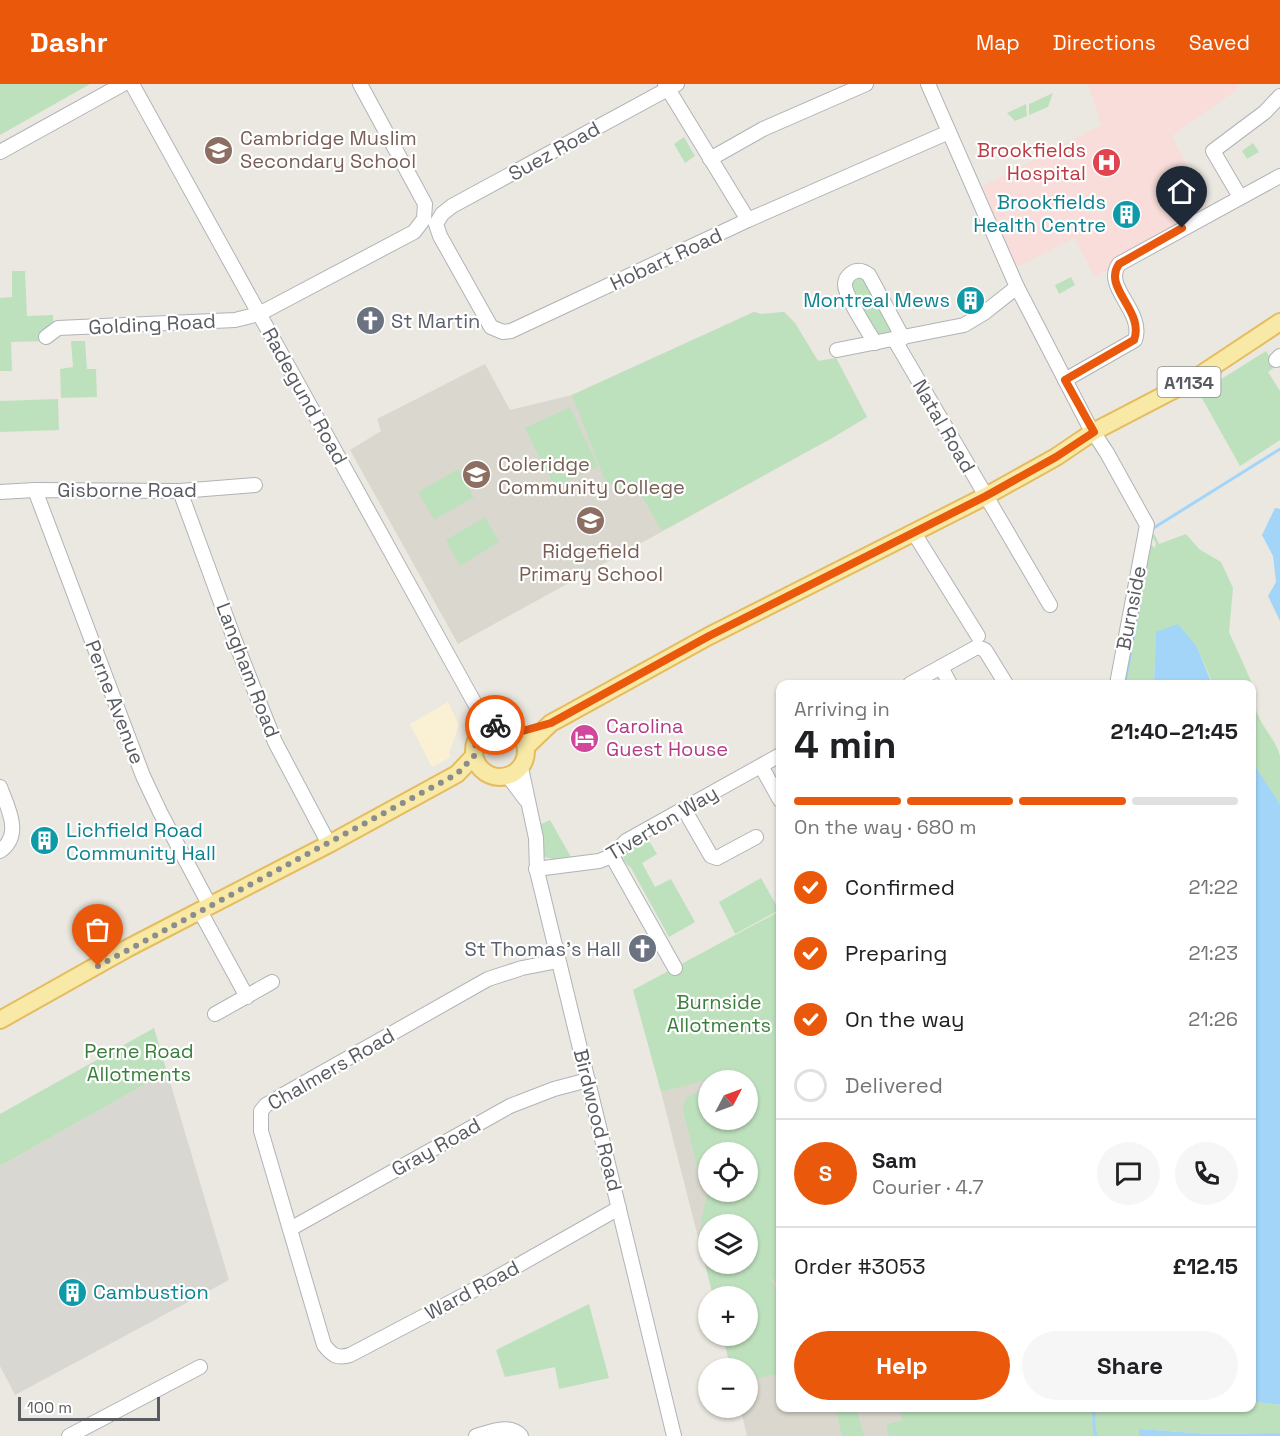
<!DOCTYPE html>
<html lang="en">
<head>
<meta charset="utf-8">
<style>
  :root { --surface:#fff; --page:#f6f6f6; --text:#202124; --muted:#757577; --line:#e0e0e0; --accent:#ea580c }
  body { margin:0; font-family:"Space Grotesk",sans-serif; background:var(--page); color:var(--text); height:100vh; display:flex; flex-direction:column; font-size:22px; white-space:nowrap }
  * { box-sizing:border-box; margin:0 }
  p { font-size:20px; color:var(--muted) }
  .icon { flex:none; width:33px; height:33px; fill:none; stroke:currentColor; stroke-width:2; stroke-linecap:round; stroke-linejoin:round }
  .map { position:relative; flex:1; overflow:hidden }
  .side { position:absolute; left:776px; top:596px; width:480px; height:732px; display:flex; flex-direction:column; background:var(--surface); border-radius:12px; box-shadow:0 2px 4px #0004 }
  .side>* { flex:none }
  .needle { width:39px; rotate:49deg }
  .controls { position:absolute; left:698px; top:986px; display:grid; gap:12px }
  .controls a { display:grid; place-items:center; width:60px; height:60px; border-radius:50%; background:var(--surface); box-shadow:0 2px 4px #0004; font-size:30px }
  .scale { position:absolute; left:18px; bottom:15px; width:142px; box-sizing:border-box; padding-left:6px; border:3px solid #585c60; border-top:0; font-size:16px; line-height:21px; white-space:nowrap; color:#585c60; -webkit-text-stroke:4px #fff; paint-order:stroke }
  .pin { position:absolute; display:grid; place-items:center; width:51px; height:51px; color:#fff; margin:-62px -26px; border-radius:50% 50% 50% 0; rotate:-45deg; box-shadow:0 0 6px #0007 }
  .pin .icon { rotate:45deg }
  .courier { position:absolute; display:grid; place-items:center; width:60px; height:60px; margin:-30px; border:4px solid #ea580c; border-radius:50%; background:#fff; color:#222; box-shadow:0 2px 8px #0007 }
  .summary em { font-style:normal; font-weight:700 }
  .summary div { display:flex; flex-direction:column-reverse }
  .summary { display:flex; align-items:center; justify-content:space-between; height:102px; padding:0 18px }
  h1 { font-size:39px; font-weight:700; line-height:45px }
  .bar { display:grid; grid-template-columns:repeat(4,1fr); gap:9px 6px; align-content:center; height:72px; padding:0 18px }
  .bar i { height:8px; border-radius:4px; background:var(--line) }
  .bar .active { background:var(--accent) }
  .bar p { grid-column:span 4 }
  .line { display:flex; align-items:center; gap:15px; padding:0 18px; border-top:2px solid var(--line) }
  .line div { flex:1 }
  .round { display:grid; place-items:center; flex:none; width:63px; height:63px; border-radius:32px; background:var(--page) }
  ol { padding:0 18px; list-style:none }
  li { display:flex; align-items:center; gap:18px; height:66px }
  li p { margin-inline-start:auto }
  li .icon { padding:6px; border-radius:50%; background:var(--accent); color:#fff; stroke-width:4 }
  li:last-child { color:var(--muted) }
  li i { width:33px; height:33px; border:3px solid var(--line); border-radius:50% }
  .cta { display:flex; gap:12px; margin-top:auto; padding:12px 18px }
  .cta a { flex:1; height:69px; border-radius:36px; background:var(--accent); color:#fff; font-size:24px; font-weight:700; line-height:69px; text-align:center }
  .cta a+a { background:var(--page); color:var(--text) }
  header { display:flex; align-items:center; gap:36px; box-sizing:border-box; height:84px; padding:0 30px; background:var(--accent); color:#fff }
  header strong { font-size:28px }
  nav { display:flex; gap:33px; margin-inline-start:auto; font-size:21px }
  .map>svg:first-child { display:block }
</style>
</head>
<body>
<header>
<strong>Dashr</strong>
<nav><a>Map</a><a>Directions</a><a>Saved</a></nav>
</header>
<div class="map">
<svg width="1280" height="1352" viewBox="0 0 1280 1352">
  <rect width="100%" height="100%" fill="#eae8e0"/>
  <!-- commercial -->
  <polygon fill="#faf1d5" points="448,618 459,641 449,669 451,673 432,683 410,640"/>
  <!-- industrial -->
  <polygon fill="#d9d7d2" points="167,988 229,1196 15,1311 0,1282 0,1082"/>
  <!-- education -->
  <g fill="#dad7ce" fill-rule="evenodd">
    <polygon points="754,228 761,230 784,228 795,239 818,277 836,274 867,333 832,354 458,560 350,366 381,347 377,335 485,280 510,326 572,311"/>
    <path d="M780,976V1323H1069L1075,1352H747L740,1323H747V1284H730L723,1251H747V1212H713L661,1008ZM708,996H747V1035H708ZM708,1068H747V1107H708ZM708,1140H747V1179H708Z"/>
  </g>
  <!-- medical -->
  <polygon fill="#f8dddb" points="1088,0 1237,0 1239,4 1172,52 1210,129 1095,193 1074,154 1015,184 979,104 1101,41"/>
  <!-- green -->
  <g fill="#bee1bd" fill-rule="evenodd">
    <polygon points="0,0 90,0 0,51"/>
    <polygon points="1053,9 1048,23 1029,31 1029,20"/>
    <polygon points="1026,20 1027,32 1015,37 1007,29"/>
    <polygon points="684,53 695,72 685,79 674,60"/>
    <polygon points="1253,59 1259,68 1247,75 1242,67"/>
    <polygon points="12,187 25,187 27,232 53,231 54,257 11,258 12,287 0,287 0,214 12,213"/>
    <polygon points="859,193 866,196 893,248 876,251 850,203 851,197"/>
    <polygon points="1071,193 1075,201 1059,210 1055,201"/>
    <polygon points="754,228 761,230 784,228 795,239 818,277 836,274 867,333 832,354 662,447 640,409 619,404 605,397 572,311"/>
    <polygon points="71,257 85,257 87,285 96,285 97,313 61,314 60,285 73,283"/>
    <polygon points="1266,267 1276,282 1268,288 1280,307 1280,356 1240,382 1199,309"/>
    <polygon points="58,315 59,346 0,348 0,317"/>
    <polygon points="570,323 598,382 555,404 525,344"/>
    <polygon points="458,385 474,413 434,436 418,408"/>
    <polygon points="485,433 499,458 460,482 446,456"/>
    <path d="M1152,449L1155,451L1159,460L1186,450L1199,465L1221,478L1233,504L1229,548L1256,608C1248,632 1276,652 1280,672C1280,687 1280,705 1280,720L1254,682L1256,673L1251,667V600H1213L1197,563L1156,548L1154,600H1120L1142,484L1150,460L1155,464L1156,459L1152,453Z"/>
    <polygon points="550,736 571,773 560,777 545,773 541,767 539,741"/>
    <path d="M645,750L657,770L642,779L655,803L671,795L695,838L669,853L631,784C611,767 630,760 645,750Z"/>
    <polygon points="761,794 779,826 735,850 719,818"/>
    <path d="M780,827V1203L768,1191L780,1212V1286L779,1290L747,1296V1284H731L723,1251H747V1212H713L704,1174H702L701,1137L708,1106L697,1082L683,1026L686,1014L708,1003V1035H747V996H722L726,991L661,1008L633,906ZM708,1068H747V1107H708ZM708,1140H747V1179H708Z"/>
    <polygon points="154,944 167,988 0,1082 0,1030"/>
    <polygon points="589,1220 609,1294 559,1305 555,1283 505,1293 496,1266"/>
    <polygon points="1251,1317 1280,1321 1280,1349 1210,1350 1139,1345 1139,1352 889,1352 886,1341 902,1336 898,1323 1251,1323"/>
    <polygon points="835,1323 856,1323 864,1352 842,1352"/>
  </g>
  <!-- water -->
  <g fill="#a2d5f8">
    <polygon points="1275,424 1280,425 1280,537 1268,512 1276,498 1273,472 1262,451"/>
    <polygon points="1178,540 1197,563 1212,600 1154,600 1156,548"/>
    <polygon points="1251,667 1256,673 1255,682 1280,720 1280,1321 1251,1317"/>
    <polygon points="1139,1345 1210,1350 1280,1349 1280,1352 1139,1352"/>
  </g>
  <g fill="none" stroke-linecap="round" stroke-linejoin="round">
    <!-- stream -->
    <g stroke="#a2d5f8" stroke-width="3">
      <polyline points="1152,445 1280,365"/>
      <polyline points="1125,600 1140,516"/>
      <polyline points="1094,1323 1094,1345 1096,1352"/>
    </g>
    <defs>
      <g id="minor">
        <polyline points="132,0 469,609 478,625 496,641"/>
        <polyline points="665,0 748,136"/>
        <polyline points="677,0 452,122 442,130 436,140 440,152 491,243 503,248 511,247 748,136 949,48"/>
        <polyline points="928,0 1017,203 1088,340 1107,369 1147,441 1117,600"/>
        <polyline points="0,68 123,0"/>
        <polyline points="710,75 763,45 866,0"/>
        <polyline points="1240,113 1213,67 1265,28 1280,12"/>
        <polyline points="46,253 58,244 235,236 259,230 414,148 424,135 425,120 360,0"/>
        <polyline points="894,255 1050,521"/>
        <path d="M875,259C868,247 845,212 845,201C845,194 850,189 856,187C861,186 864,187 869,191L903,254"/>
        <polyline points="837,266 964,241 984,229 1017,203"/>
        <polyline points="1276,276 1280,272"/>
        <path d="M1065,296L1135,256C1145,227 1102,203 1119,180L1280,92"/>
        <polyline points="35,406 143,692 160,728 210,822"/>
        <polyline points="180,407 235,557 275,658 329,760"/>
        <polyline points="0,408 35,406 180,407 255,401"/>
        <polyline points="914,449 978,552"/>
        <polyline points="941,583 950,600"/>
        <polyline points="910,600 977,563 985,566 1006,600"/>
        <polyline points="478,625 481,649"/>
        <polyline points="761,682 780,716"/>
        <polyline points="521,684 536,754 537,787 674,1352"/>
        <polyline points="508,692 526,716"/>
        <path d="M0,703C8,724 23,751 0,767"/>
        <polyline points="684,725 711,772 717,774 756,753"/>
        <polyline points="612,772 675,884"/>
        <polyline points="536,785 599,777 612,772 626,757 780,671"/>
        <polyline points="200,827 247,913"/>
        <path d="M558,877L522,884L488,895L281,1012L266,1021L261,1027V1047L324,1261C332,1271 337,1275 350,1271L487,1199L619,1124"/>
        <polyline points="215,930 272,898"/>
        <polyline points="290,1145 510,1022 554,1005 588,996"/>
        <polyline points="69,1352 200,1283"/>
        <path d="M476,1352C491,1348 509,1339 521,1352"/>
      </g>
      <g id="major">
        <circle cx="500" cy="667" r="26"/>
        <polyline points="527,662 551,639 564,632 709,552 986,412 1056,373 1093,348 1191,297 1280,238"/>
        <polyline points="0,936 128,864 329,760 457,690 474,672"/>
      </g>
    </defs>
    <!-- minor casing -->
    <use href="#minor" stroke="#b0b3b7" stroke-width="16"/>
    <!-- major casing -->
    <use href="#major" stroke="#e5bc5e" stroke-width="20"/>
    <!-- minor -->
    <use href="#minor" stroke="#fff" stroke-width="14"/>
    <!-- major -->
    <use href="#major" stroke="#f8e9a7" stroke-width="16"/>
  </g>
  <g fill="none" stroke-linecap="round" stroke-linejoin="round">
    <!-- done -->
    <polyline stroke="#8b8d8d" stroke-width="6" stroke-dasharray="0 10.8" points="98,882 457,690 474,672 476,656 481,649 495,641"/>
    <!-- route -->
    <path stroke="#ea580c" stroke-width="8" d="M495,641L504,640L519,648L551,639L709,552L986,412L1056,373L1094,348L1065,296L1134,256C1145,227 1102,204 1119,180L1182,144"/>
  </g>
  <!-- icons -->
  <defs>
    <symbol id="school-disc" viewBox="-11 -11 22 22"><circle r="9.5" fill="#8d6e63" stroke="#fff"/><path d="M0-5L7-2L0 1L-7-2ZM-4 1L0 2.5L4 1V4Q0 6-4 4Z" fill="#fff"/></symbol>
    <symbol id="hospital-disc" viewBox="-11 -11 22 22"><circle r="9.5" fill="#e0444e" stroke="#fff"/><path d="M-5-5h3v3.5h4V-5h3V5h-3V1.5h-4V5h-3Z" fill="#fff"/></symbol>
    <symbol id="building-disc" viewBox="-11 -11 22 22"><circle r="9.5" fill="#0f9aa8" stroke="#fff"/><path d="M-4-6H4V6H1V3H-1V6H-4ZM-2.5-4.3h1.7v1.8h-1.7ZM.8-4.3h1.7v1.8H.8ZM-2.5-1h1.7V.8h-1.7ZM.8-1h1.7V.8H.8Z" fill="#fff"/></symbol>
    <symbol id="church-disc" viewBox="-11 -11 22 22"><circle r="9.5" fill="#6b7280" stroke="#fff"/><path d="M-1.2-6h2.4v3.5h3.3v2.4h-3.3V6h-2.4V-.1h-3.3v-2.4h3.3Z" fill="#fff"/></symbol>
    <symbol id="hotel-disc" viewBox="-11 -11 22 22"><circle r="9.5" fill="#d1479c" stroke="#fff"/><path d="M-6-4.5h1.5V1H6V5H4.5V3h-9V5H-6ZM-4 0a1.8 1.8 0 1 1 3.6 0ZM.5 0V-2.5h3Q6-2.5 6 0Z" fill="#fff"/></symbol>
  </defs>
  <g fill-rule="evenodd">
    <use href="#school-disc" x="202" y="50" width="33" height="33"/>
    <use href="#hospital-disc" x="1090" y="62" width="33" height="33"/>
    <use href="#building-disc" x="1110" y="114" width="33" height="33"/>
    <use href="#building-disc" x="954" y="200" width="33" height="33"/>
    <use href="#church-disc" x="354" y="220" width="33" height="33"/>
    <use href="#school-disc" x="460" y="374" width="33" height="33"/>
    <use href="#school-disc" x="574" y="420" width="33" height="33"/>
    <use href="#hotel-disc" x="568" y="638" width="33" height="33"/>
    <use href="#building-disc" x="28" y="740" width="33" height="33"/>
    <use href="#church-disc" x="626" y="848" width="33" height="33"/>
    <use href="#building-disc" x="56" y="1192" width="33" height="33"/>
  </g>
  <g text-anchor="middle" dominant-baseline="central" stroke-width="4.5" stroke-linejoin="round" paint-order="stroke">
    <!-- shield labels -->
    <rect fill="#fff" stroke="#8a8d90" stroke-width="1.5" x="1157.5" y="283" width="63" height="30" rx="4.5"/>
    <g font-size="18" font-weight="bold" fill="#585c60">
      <text x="1189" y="298">A1134</text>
    </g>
    <!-- education labels -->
    <g font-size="20" fill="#785e54" stroke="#fff" text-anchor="start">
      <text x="240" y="54">Cambridge Muslim<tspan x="240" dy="23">Secondary School</tspan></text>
      <text x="498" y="380">Coleridge<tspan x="498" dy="23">Community College</tspan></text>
      <text x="591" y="467" text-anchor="middle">Ridgefield<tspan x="591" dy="23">Primary School</tspan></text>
    </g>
    <!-- health labels -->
    <g font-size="20" fill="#be3a42" stroke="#fff" text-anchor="end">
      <text x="1086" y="66">Brookfields<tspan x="1086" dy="23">Hospital</tspan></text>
    </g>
    <!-- street labels -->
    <g font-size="20" fill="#585c60" stroke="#fff">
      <text transform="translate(554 67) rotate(-29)">Suez Road</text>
      <text transform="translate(666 175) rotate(-25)">Hobart Road</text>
      <text transform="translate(152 240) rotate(-3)">Golding Road</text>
      <text transform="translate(305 312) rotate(61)">Radegund Road</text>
      <text transform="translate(944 342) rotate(60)">Natal Road</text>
      <text x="127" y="406">Gisborne Road</text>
      <text transform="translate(1131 524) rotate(-79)">Burnside</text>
      <text transform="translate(248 586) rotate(69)">Langham Road</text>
      <text transform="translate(115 618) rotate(69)">Perne Avenue</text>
      <text transform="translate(662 739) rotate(-31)">Tiverton Way</text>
      <text transform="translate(331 985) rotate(-30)">Chalmers Road</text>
      <text transform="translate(598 1036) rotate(76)">Birdwood Road</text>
      <text transform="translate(436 1063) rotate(-29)">Gray Road</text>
      <text transform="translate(472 1206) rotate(-28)">Ward Road</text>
    </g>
    <!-- culture labels -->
    <g font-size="20" fill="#0d838f" stroke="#fff" text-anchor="end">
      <text x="1106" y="118">Brookfields<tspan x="1106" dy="23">Health Centre</tspan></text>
      <text x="950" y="216">Montreal Mews</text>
      <text x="66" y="746" text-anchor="start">Lichfield Road<tspan x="66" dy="23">Community Hall</tspan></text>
      <text x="93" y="1208" text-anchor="start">Cambustion</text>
    </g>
    <!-- worship labels -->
    <g font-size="20" fill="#5b616d" stroke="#fff" text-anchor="start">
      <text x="391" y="237">St Martin</text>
      <text x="621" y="865" text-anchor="end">St Thomas's Hall</text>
    </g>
    <!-- hotel labels -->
    <g font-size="20" fill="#b23c85" stroke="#fff" text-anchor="start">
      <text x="606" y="642">Carolina<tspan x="606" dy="23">Guest House</tspan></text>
    </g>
    <!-- park labels -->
    <g font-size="20" fill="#3a7e3b" stroke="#fff">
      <text x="719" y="918">Burnside<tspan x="719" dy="23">Allotments</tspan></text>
      <text x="139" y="967">Perne Road<tspan x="139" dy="23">Allotments</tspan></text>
    </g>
  </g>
</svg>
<div class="controls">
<a><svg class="needle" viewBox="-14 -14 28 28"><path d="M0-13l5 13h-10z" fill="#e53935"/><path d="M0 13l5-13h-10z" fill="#757577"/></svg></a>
<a><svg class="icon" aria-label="locate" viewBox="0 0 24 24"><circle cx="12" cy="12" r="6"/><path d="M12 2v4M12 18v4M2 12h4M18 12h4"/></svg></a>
<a><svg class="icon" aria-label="layers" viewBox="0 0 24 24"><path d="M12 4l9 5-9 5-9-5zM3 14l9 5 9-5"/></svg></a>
<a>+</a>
<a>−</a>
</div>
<div class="scale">100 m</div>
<div class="pin" style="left:98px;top:882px;background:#ea580c"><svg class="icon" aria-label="bag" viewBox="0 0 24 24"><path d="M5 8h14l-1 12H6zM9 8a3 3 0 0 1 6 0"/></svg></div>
<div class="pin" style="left:1182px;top:144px;background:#1f2937"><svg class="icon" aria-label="home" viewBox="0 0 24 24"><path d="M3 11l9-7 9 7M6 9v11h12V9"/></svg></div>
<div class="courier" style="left:495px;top:641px"><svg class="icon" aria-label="bike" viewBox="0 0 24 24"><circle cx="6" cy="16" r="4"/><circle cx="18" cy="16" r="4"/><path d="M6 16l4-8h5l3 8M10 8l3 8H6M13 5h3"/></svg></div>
<section class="side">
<div class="summary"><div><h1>4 min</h1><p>Arriving in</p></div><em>21:40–21:45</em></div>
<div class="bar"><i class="active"></i><i class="active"></i><i class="active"></i><i></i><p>On the way · 680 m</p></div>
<ol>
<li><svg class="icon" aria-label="check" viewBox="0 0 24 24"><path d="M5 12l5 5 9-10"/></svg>Confirmed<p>21:22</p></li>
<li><svg class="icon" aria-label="check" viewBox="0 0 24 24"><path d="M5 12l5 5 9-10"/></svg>Preparing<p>21:23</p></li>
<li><svg class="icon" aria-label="check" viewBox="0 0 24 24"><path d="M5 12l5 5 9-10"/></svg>On the way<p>21:26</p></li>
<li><i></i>Delivered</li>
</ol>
<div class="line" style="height:108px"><b class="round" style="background:var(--accent);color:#fff">S</b><div><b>Sam</b><p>Courier · 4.7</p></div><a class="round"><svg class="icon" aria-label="chat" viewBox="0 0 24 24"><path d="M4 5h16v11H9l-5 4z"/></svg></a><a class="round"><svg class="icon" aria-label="phone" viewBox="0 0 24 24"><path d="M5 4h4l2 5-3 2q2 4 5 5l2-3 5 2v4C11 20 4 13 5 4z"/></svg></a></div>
<div class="line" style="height:78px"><div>Order #3053</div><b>£12.15</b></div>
<div class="cta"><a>Help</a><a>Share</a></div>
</section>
</div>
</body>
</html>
